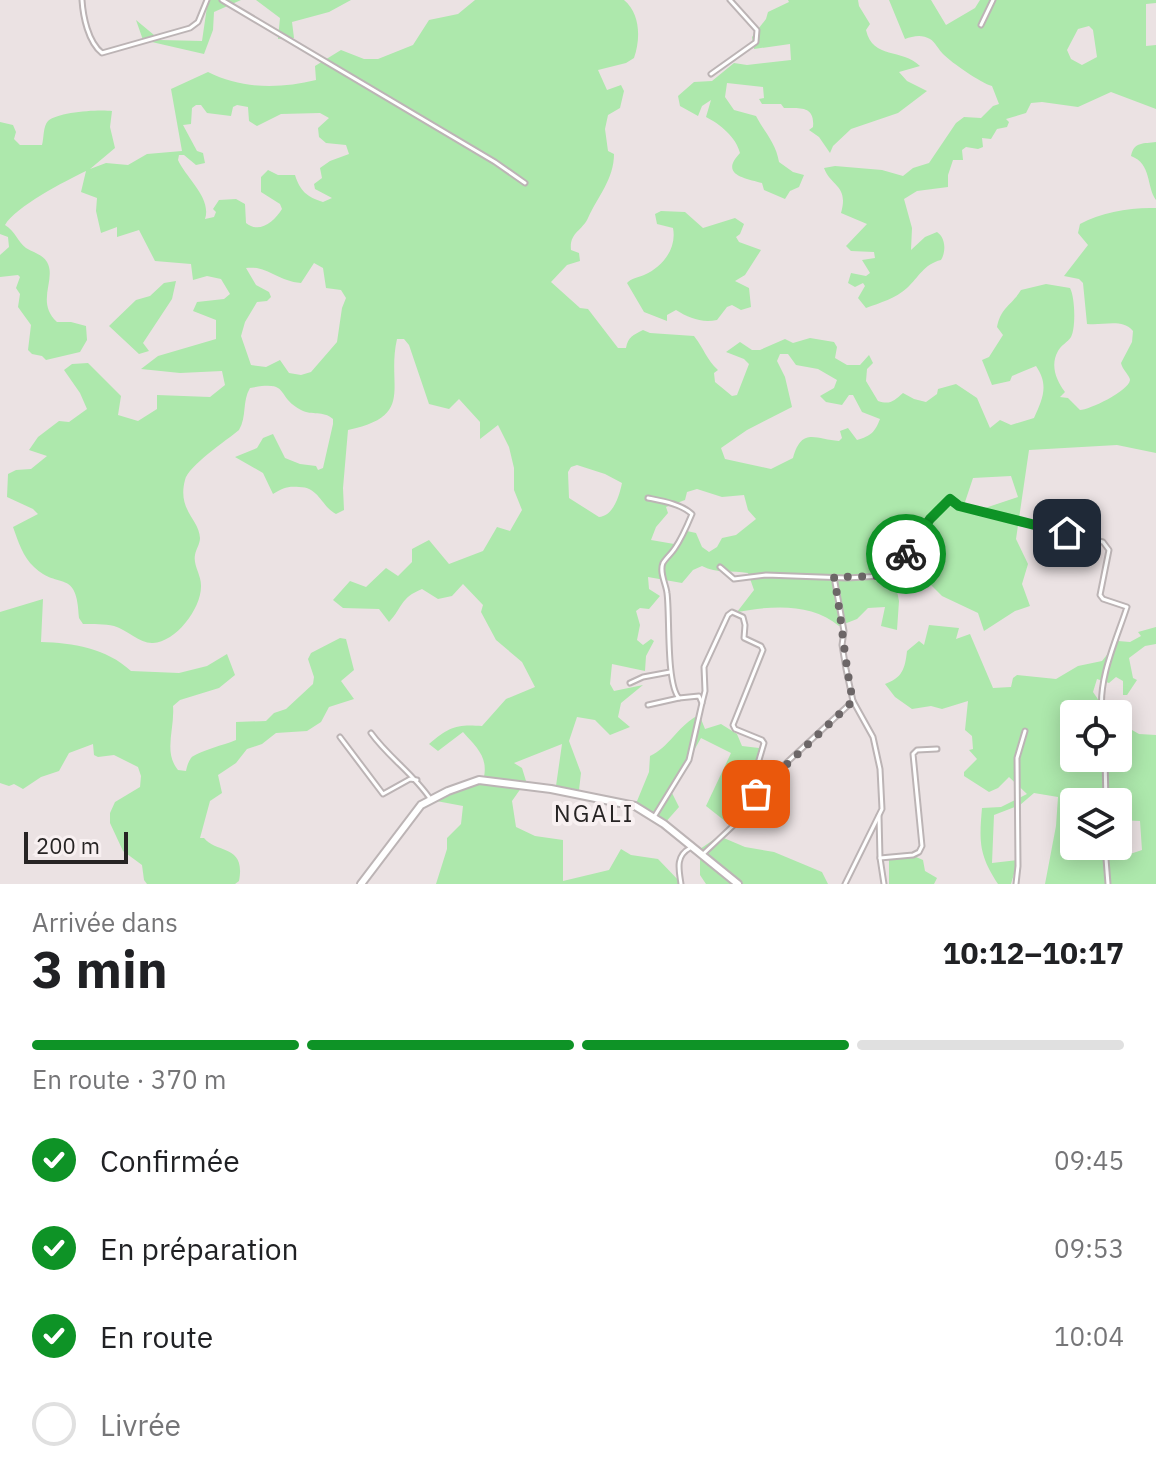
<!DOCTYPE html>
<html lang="fr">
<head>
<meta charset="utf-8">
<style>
  :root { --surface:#fff; --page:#f2f2f2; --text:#202124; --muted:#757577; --line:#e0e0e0; --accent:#0e9326 }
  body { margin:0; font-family:"IBM Plex Sans",sans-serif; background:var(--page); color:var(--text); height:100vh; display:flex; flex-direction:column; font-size:30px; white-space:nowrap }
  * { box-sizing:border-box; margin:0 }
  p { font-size:26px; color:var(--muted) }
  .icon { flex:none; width:44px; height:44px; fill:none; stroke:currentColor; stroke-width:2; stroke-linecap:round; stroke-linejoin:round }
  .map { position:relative; height:884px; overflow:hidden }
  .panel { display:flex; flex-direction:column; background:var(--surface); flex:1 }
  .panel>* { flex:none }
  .fabs { position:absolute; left:1060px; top:700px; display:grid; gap:16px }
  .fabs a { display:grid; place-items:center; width:72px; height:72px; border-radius:8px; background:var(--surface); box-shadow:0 4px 20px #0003; font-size:40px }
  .scale { position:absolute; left:24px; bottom:20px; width:104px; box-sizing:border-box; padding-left:8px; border:4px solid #272424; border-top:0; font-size:22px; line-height:28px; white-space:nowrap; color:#272424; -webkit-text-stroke:6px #f8f0f1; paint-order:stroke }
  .pin { position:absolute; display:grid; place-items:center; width:68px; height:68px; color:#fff; margin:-34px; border-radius:16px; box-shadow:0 4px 12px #0006 }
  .courier { position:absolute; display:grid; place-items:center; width:80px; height:80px; margin:-40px; border:6px solid #0e9326; border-radius:50%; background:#fff; color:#222; box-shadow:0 2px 10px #0007 }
  .summary em { font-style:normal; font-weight:800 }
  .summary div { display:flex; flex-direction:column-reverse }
  .summary { display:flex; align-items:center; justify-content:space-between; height:136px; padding:0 32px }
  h1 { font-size:52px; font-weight:800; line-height:60px }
  .bar { display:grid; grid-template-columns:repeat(4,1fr); gap:12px 8px; align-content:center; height:96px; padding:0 32px }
  .bar i { height:10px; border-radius:6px; background:var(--line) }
  .bar .selected { background:var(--accent) }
  .bar p { grid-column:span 4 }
  ol { padding:0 32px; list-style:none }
  li { display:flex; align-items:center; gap:24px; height:88px }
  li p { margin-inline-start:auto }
  li .icon { padding:8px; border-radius:50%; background:var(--accent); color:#fff; stroke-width:4 }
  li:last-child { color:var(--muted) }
  li i { width:44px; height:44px; border:4px solid var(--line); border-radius:50% }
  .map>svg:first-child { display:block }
</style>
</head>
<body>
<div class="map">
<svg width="1156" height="884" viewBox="0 0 1156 884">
  <rect width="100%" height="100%" fill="#ebe2e3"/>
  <!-- green -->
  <g fill="#ade8ac" fill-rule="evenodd">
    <polygon points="208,0 241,0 214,12 213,30 204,54 143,40 136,20 160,40 202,41"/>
    <polygon points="256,0 351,0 329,12 292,22 294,38 278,39 280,18"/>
    <path d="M475,0H624C640,13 641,38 634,58L626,63L598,70L607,90L621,85L624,91L620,108L608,115L605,129L608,151L614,154C614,179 598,196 588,218C582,231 569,233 571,250L579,253L580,261L567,265L551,282L580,308L588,309L618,348H626C628,337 633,335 643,330L650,333L694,336C705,350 706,359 718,370L714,373L715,382L732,396L737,395L749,364L744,359L726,352L740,342L752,350H760L785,339L793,343L810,338L834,342L837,347L835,358L847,365H860L869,355L873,363L867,369L866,381L878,401C890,405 894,401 903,393L914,399L926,402L937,394L938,389L956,384L977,398L990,428L1000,420L1011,425L1034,418C1043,398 1049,385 1036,366L1012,376L1010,381L992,385L982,360L989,357L1003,335L997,327C1001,307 1011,306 1021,290L1046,284L1070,288C1075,297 1076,328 1071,337C1068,342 1061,345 1058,351C1050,365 1056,380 1065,392L1060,397L1068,398L1080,410C1089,410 1129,391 1130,380C1130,376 1122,369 1121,363L1132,342L1133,331C1122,318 1103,326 1087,324L1083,283L1079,279L1064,276L1088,245L1078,233L1080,224C1101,212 1132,207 1156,208V453L1117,445L1029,450L1016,539L1028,564L1022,584L1030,606L1015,611L984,631L978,613L942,596L918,572L894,576L899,601L897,630L881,626L885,607L868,608L857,619L839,626C811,602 770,606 737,612L754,590L748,573C732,570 717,574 702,566L693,570L682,583L648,577L649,589L660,596L649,609L640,608L636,611L640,625L637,640L643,645L651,639L654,641L646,656L645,671L612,664L610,684L614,691L643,685L621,703L618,717L630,727L610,735L595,720L577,717L569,741L581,773L579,790L556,786L562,744L514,763L522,768L526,781L512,801L516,827L535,836L563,840V881L609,870L621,849L631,855L658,859L682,884H436L447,849V838L461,824L463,806L431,800L491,779L484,777C488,756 476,747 463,732L438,751L429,744C449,727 456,724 482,726L506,699L535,687L522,662L496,640L481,612L483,605L463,584L452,596L438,599L422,589C400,598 403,607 389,622L379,609L343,608L333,600L350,581L366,587L386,568L398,576L412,562V549L429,540L449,564L483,551L497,527L510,531L522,510L514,490V468L509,447L498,425L480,439V422L459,399L449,409L429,404L409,345L404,339H397C386,387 416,416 348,430L343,488L344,510L336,514C321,506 319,487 299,487C287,486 283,488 273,494L263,473L235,457L257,448L263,438L273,434L285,458L300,464L316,466L318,470L323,468L333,424V419C323,410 312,416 301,410C274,396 292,380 250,388C242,401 247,417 239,430C227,440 188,466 185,480C177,510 199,519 200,538C200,544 196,549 195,555C193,565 201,575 201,585C202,608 176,642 153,643C141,644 127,630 114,626C105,624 93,624 83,624L79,618C77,567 59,591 34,567C23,557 18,541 13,527L38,514L33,509L7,497L8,474L16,470L31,469L47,456L29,450L38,437L59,421L69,422L87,409L80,393L64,370L72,364L88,363L121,396L118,415L138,421L157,409V395L210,397L225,385L222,371L180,373L141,369L158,356L216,339V320L193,311L197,302L224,299L230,294L221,279L207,276L193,280L191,264L155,261L139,230L117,237V227L101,233L96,211L97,198L81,192L86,171C65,181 15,207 5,225C15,231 18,242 26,248C34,253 42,254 47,262C57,279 35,302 57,322H71L86,326L87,340L80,352L46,360L42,356L32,354L28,350L31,325L18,307L20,294L16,288L20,277L18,275L0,277V255L9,247L8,237L0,234V122L13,125L16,132L14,139L20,145H42C44,138 43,126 48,121C57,112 99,109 112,111L110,127L115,148L90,169L106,163L128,165L147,154L182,151L171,89L208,72C242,89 279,89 316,80L315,66L341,50L364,59H378L413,45L429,20L458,14ZM196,105H201L207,113L231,116L233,107L237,105L248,107L249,121L257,126L281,114L320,113L329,118L318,128L319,137L326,143L346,145L349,154L330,161L320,168L322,178L314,184L315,189L332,198L323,202C307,197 300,191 295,175H278L268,170L261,177V192L280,204L282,209C274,222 259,234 246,223L245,204L236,199L219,200L213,209L216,212L214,217L205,219C212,198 186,178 178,160L179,155H184L196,165L205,163L203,153L197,151L183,125L191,124L192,108ZM314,263L323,268L326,288L341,290L346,298L342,308L337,342L311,372L301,375L289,373L280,360L266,367L251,365L241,336L245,322L257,302L267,301L271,297L269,292L256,285L246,268C267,265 277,281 301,283ZM780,354H788L796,365L818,369L837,380L834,388L820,396L826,402L842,405L849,395H853L862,412L880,419C875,432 871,436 857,440L848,428L840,431L842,438L839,441C816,440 802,426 793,458L771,469L725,459L721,448L747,430L792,407L785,377L777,361ZM577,465L605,474L622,483C619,497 613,516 599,517L569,498L568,472L571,467ZM1011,476L1018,497L970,513L965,502L973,478ZM697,489L722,497L744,495L748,510L756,519L736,535L722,538L717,547L709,552L702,547L696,533L687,531L680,545L651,540L656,527L668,513L666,507L685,500L687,492Z"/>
    <path d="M788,0H858L859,6L870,24L866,30C873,60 902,48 920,66L899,72L907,81L927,91L898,113L851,129L833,146L830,153L819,137L809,130L813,127C815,106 801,108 784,108L781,104H762L759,99L764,98L763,87L727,83L725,97L734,110L756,116C765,133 776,143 779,162L793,172L804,175L799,187L790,191L785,199L764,190L762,183C745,178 719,175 740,153C736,137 720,124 706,117L711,100L702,106L698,116L680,106L678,96L694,82L712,81L734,63L747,65L791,60L790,44L754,49L752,37L766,19L768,12L789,2Z"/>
    <path d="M889,0H931L946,25L975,8L980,0H1156V3L1146,4V46L1156,45V109L1111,92L1078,107L1042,102L1031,103L1026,113L1006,119L1009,122L1007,127L997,129L991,139L982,138L983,147L978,149L966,147L962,150L963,160H953L948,175V187L917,191L904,199L912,228L911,250L925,237L937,232C946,238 946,252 941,260C924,264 919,277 907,288C896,298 880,303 866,308L858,298L865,286L863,283L855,287L848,283L851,273L866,276L870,273L862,260L875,258L874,252L851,251L846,246L867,224L841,213C849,185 831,187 824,168L835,166L882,170L903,176L913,168L929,163L956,123L964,117L981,118L993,106L999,104L992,86C981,83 952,63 943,54C939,50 935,42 930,39C922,34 913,36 905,39ZM1089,26L1093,30L1097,57L1082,65L1071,59L1067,50L1078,29Z"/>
    <path d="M1156,142V200C1146,186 1152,164 1131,156C1134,141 1144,144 1156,142Z"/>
    <path d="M661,211L685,212L703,228L735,218L744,224L740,234L736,237L739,242L761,250L745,275L735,281L749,288L751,307L741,310L732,305L727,307L717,320C701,323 689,318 676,310L667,315V321L644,312L627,283C632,278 637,278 644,275C663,267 677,248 673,228L657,224L655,214Z"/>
    <polygon points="176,281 172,299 143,343 149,351 139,354 109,326 136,300 150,296 164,283"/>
    <path d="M43,599L41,642C73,643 106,648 131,671L179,673L207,666L227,654L235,675L219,688L180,700L173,706C175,728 163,752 178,770L186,771C187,767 188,762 191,758C196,752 227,744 236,740V722L266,721L274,713L286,709L313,684L314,677L308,659L311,653L340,638L346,639L354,670L341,681L354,699L329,707L321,722L307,731L276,733L262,744L247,749L236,763L218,775L222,793L210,801L200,838H204C217,854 246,844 239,881L235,884H147L144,880L142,865L123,851L110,823V813L115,802L140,787L141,776L138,767L114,755L98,757L94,755L93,744L69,753L59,771L41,777L23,789L14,784L9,786L0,783V612Z"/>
    <path d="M929,625L959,628L956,639L970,634L993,688L1011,687L1013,678L1017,675L1056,679L1078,666L1102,661L1118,641L1130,642L1141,636L1138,632L1156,627V644L1145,646L1129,658L1133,678L1137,680L1127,695H1123V681L1116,677L1109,683L1097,679L1093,692L1108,714H1074V758H1118V722L1139,734L1156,735V884H1045L1056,826L1058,797L1034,793L1020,805L994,815L992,863L1018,860L1011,884H998C979,855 979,842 982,808L1001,807L1027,794L1009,777L998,788L989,792L964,776V772L977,759L969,750L973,749L972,736L965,730L968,701L942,709L931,706L912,709L895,697L885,684C902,678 905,669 907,651L919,641L924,645ZM1074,802H1118V820L1140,821L1142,850L1115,859L1090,851V846H1074Z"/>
    <path d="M695,717L701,719L705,729L721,724L737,734L742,746L759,748L762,752L760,761L769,769L758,793L779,801L763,816L745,807L725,821L706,806L731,753L701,738L671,791L679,807L664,824L635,806L649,772L650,756C669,747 677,728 695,717Z"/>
    <polygon points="719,836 745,847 774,852 822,872 828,884 706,884 700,875 700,849"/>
    <polygon points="889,854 909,854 923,860 925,871 937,878 934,884 889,884"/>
  </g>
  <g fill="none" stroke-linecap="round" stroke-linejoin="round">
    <defs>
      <g id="street">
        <path d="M82,0C83,16 88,42 102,53L190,28L198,22L207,0"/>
        <polyline points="222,0 495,162 525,183"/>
        <polyline points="981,25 993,0"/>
        <polyline points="711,74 756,42 757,30 730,0"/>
        <path d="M648,498C663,501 681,504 692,514C687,526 682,538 675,548C672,553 666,558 663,563C659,572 666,584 667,593C670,615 666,684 679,698L699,696L702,703L689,760L654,817"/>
        <path d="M720,567L734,579L766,575L847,578L881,576L908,552L930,519L950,499L959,506L1103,542L1109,550L1100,595L1103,599L1127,607C1116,641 1098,678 1102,714"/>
        <polyline points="834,577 844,631 842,645 846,669 853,701 873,737 880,769 882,809 845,884"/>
        <polyline points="630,683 643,677 670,672"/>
        <polyline points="702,703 705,691 704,667 728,615 732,612 743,617 745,625 744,638 761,646 763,650 733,725 735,729 762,740 764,743 759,760 769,779"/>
        <polyline points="648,705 679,698"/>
        <path d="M371,733C389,758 414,774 431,800"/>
        <polyline points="340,737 383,794 410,779 417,780"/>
        <polyline points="1105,758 1106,802"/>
        <polyline points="879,816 880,858 884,884"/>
        <polyline points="1105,846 1108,884"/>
        <polyline points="702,855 736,823 769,779 853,701"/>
        <polyline points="880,858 913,855 919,852 922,846 913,754 917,750 937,749"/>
        <path d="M681,884C679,870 675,856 690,848"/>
        <polyline points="1016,884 1018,866 1017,758 1025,731"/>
      </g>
      <polyline id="secondary" points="361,884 421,805 448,791 479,780 551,789 635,806 664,824 738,884"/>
    </defs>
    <!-- street casing -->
    <use href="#street" stroke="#bcb4b5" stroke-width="7"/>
    <!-- secondary casing -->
    <use href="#secondary" stroke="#bcb4b5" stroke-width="10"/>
    <!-- street -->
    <use href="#street" stroke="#fff" stroke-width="3"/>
    <!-- secondary -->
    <use href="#secondary" stroke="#fff" stroke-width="6"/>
  </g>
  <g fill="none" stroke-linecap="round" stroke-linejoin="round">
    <!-- done -->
    <path stroke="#6c6667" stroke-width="8" stroke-dasharray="0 14.4" d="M756,794L853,701C844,659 842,619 834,577L881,576L906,554"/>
    <!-- route -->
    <polyline stroke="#0e9326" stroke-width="10" points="906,554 930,519 950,499 959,506 1067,533"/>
  </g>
  <g text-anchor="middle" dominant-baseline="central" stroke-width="8" stroke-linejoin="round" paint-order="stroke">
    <!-- quarter labels -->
    <g font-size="24" letter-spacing="2" fill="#272424" stroke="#f8f0f1">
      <text x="594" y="813">NGALI</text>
    </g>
  </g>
</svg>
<div class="fabs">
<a><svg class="icon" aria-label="locate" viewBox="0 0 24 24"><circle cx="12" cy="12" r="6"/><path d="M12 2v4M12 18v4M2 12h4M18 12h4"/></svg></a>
<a><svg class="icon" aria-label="layers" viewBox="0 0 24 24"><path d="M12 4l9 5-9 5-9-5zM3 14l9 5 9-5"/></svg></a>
</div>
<div class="scale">200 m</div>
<div class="pin" style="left:756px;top:794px;background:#ea580c"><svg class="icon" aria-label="bag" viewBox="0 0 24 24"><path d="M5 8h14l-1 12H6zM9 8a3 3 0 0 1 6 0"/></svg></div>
<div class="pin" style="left:1067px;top:533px;background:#1f2937"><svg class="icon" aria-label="home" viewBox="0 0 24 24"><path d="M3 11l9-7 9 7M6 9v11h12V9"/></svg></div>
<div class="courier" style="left:906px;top:554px"><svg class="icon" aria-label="bike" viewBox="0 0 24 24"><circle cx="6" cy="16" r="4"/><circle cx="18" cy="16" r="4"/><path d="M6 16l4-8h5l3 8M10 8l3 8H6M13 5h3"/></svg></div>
</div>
<section class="panel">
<div class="summary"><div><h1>3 min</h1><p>Arrivée dans</p></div><em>10:12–10:17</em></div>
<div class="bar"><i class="selected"></i><i class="selected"></i><i class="selected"></i><i></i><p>En route · 370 m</p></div>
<ol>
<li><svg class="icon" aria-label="check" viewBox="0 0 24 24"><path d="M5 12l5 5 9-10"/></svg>Confirmée<p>09:45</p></li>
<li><svg class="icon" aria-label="check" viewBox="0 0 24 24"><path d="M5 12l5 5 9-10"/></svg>En préparation<p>09:53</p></li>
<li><svg class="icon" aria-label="check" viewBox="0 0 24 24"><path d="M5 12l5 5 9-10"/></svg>En route<p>10:04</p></li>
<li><i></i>Livrée</li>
</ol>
</section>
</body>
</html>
